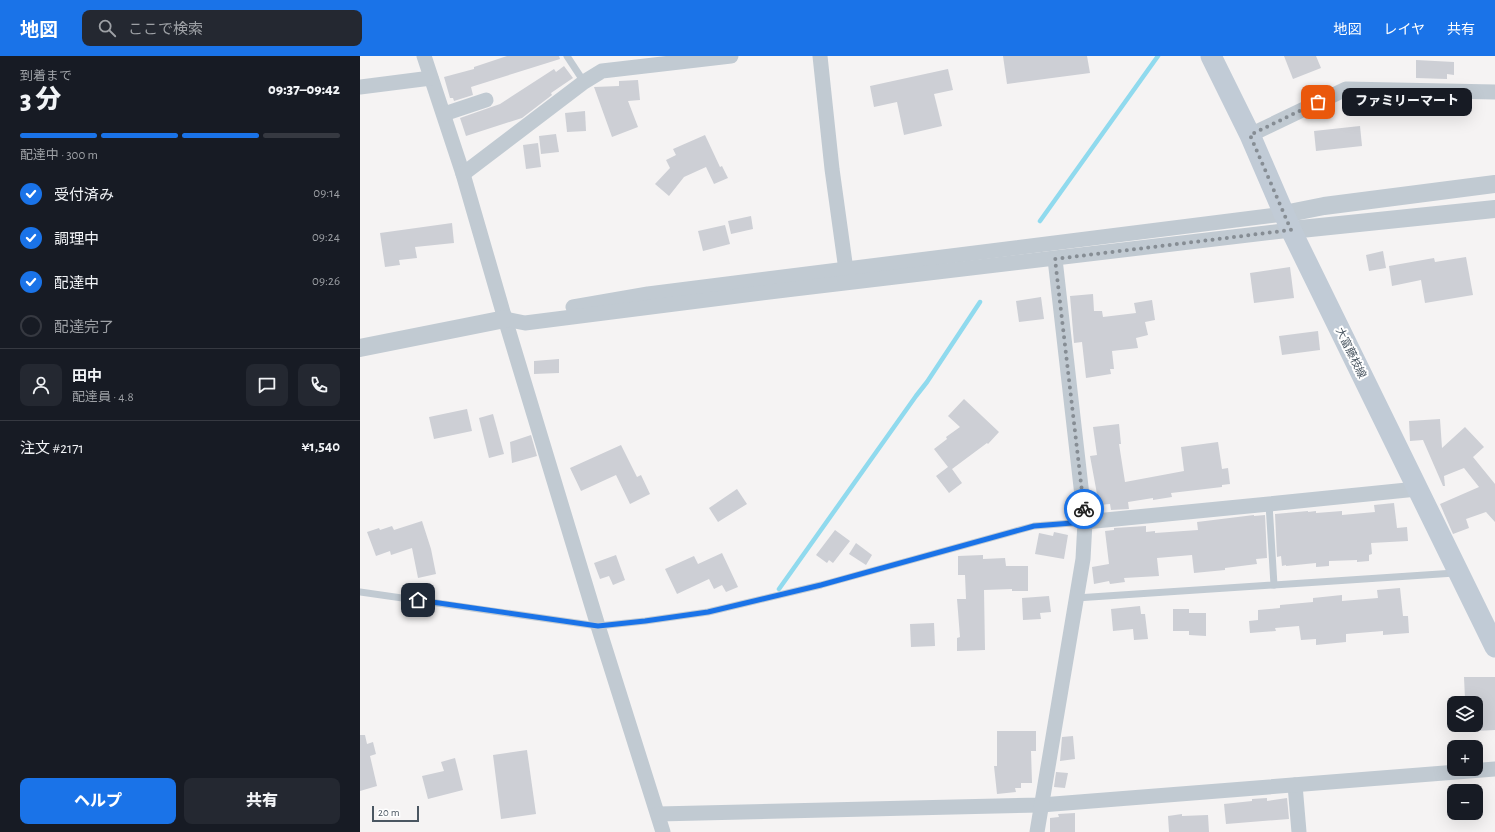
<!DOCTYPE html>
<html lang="ja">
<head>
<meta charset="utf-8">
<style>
  :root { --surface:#171b24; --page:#242831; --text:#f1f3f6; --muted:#9ea1a6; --line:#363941; --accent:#1a73e8 }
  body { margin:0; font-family:"Alegreya Sans","Noto Sans JP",sans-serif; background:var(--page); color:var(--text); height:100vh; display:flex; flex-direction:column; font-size:15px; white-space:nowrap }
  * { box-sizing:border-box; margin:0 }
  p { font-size:13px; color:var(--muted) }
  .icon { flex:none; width:22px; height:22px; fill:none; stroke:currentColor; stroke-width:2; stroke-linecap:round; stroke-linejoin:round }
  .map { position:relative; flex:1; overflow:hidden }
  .drawer { display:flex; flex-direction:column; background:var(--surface); width:360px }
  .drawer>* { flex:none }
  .tools { position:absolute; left:1087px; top:640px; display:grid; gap:8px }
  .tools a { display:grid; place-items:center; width:36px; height:36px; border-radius:8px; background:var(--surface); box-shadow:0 4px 16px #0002; font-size:20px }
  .scale { position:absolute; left:12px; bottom:10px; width:47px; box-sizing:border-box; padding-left:4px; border:2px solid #4a5661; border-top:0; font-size:11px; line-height:14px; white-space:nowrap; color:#4a5661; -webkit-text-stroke:3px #fff; paint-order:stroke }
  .pin { position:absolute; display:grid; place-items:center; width:34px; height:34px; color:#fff; margin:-17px; border-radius:8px; box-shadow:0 2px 6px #0006 }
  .courier { position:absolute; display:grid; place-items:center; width:40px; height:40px; margin:-20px; border:3px solid #1a73e8; border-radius:50%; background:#fff; color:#222; box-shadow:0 1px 5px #0007 }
  .bubble { position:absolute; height:28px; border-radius:8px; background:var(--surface); box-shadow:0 4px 16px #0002; font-size:13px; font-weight:800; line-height:28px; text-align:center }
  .overview em { font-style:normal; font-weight:800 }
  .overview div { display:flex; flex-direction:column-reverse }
  .overview { display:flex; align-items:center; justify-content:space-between; height:68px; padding:0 20px }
  h1 { font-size:26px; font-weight:800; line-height:30px }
  .bar { display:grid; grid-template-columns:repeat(4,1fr); gap:6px 4px; align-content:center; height:48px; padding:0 20px }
  .bar i { height:5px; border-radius:3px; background:var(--line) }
  .bar .active { background:var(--accent) }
  .bar p { grid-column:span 4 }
  .line { display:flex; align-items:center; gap:10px; padding:0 20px; border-top:1px solid var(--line) }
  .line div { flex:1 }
  .round { display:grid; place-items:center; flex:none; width:42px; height:42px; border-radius:8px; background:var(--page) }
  ol { padding:0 20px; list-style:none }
  li { display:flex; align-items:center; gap:12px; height:44px }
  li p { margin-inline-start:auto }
  li .icon { padding:4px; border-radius:50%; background:var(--accent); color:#fff; stroke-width:4 }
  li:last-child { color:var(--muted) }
  li i { width:22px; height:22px; border:2px solid var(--line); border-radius:50% }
  .button { display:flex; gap:8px; margin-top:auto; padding:8px 20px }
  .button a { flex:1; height:46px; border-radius:8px; background:var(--accent); color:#fff; font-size:16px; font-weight:800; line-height:46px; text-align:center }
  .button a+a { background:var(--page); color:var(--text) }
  header { display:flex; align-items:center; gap:24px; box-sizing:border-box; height:56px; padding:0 20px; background:var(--accent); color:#fff }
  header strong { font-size:19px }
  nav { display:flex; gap:22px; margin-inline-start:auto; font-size:14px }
  .search { width:280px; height:36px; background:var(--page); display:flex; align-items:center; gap:10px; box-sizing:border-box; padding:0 14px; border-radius:8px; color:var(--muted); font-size:15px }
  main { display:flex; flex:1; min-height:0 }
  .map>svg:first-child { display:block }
</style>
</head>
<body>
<header>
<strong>地図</strong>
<div class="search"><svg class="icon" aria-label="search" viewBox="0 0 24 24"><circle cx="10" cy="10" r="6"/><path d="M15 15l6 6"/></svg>ここで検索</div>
<nav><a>地図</a><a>レイヤ</a><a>共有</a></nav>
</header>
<main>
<section class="drawer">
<div class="overview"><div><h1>3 分</h1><p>到着まで</p></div><em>09:37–09:42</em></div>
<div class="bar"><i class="active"></i><i class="active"></i><i class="active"></i><i></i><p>配達中 · 300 m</p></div>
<ol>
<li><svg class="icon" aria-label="check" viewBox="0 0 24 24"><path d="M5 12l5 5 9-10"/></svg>受付済み<p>09:14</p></li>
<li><svg class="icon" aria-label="check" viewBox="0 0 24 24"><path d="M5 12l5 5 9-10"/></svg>調理中<p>09:24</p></li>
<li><svg class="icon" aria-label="check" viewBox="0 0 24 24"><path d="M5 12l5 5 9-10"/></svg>配達中<p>09:26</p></li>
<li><i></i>配達完了</li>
</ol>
<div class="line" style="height:72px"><a class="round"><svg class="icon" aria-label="person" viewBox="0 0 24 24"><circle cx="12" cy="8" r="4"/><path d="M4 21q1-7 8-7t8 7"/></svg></a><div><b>田中</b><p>配達員 · 4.8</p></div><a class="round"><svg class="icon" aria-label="chat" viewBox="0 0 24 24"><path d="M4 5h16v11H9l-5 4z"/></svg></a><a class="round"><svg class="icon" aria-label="phone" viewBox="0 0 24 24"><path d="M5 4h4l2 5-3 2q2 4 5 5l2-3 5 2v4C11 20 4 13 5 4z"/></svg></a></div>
<div class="line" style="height:52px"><div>注文 #2171</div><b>¥1,540</b></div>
<div class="button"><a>ヘルプ</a><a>共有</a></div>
</section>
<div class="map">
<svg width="1135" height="776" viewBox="0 0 1135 776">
  <rect width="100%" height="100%" fill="#f5f3f3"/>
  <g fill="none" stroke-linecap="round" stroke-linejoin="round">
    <!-- stream -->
    <g stroke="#90daee" stroke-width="4.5">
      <polyline points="680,165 798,0"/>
      <polyline points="419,533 556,340 567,326 620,246"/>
    </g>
  </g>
  <!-- building -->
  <g fill="#cdcfd5">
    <polygon points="147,0 199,0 200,3 111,31 113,39 94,45 93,42 90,42 84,21 114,13 114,11"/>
    <polygon points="643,0 727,0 730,17 647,28"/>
    <polygon points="924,0 956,0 961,12 933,23"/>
    <polygon points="1056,4 1094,6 1094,19 1087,18 1087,23 1056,22"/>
    <polygon points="204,10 213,22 191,37 192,39 162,62 106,80 100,62 140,48 194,13 196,16"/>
    <polygon points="588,13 593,34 574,38 582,70 544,79 537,46 514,51 510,30"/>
    <polygon points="278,24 280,44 268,45 278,71 252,81 234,31 259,30 259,25"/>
    <polygon points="225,55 226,75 207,76 205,57"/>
    <polygon points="1000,70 1002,90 956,95 954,75"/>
    <polygon points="196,78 199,96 181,98 179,80"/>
    <polygon points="345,79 360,111 362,110 368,122 354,128 346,111 324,121 309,140 295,128 310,112 306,104 316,99 313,93"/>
    <polygon points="178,87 181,111 166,113 163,89"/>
    <polygon points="391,160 393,173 371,178 368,165"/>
    <polygon points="92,167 94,187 55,191 57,202 39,204 40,209 25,211 20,177"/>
    <polygon points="365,169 370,188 343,195 338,175"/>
    <polygon points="1023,195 1026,212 1009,215 1006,199"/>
    <polygon points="1106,201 1113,239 1065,247 1061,224 1032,230 1029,210 1074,202 1075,206"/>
    <polygon points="930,211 934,242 894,247 890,217"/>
    <polygon points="733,238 734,255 742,255 743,261 776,257 774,247 792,244 795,264 785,266 788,279 776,282 778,292 752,295 754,313 750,313 751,318 726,322 722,286 714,287 710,240"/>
    <polygon points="681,241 684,263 659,266 656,245"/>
    <polygon points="958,275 960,294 922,299 919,280"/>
    <polygon points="199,303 199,317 174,318 174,305"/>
    <polygon points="604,343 639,376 628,388 627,387 592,413 602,427 589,437 576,420 588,411 574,393 587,383 586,381 600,371 588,360"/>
    <polygon points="107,353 112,375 74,383 69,361"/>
    <polygon points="133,358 144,398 129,402 119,362"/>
    <polygon points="1080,363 1082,392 1105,371 1124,391 1113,401 1135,428 1135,466 1126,456 1106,463 1109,472 1093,478 1080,448 1119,431 1104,412 1084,420 1085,430 1083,430 1063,384 1050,385 1049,365"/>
    <polygon points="759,368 761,388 759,388 765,426 824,415 821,391 858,386 862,413 868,412 870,428 862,429 862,431 811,437 812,441 793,444 793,442 768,446 769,453 751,454 750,448 739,449 730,400 737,399 733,371"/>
    <polygon points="171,379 177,400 152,407 150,386"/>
    <polygon points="261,389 277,421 281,419 290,438 270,448 256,419 221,435 210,412"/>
    <polygon points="377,433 387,448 358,466 349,452"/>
    <polygon points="1034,447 1037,472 1047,471 1048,485 1011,487 1012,498 1009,499 1009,505 997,506 997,504 969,505 969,510 956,511 956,507 926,510 926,509 922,510 921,500 917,501 915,458 948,455 948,456 956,455 956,457 982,455 982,459 1015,456 1014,449"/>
    <polygon points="894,459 894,460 905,459 907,502 896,503 897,508 865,512 865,514 834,517 832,499 797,502 799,520 764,522 765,526 750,528 749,525 734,528 732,511 749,508 745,475 754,474 754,472 786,470 786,476 795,475 795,477 838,474 837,466"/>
    <polygon points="62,465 71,493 76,518 58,522 52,492 31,499 30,495 16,500 7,476 19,472 20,474 32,470 34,474"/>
    <polygon points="475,474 490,485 473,507 469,504 467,507 456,499"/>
    <polygon points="694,476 708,479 704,503 675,498 679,477 693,480"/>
    <polygon points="496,487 512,499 506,509 489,498"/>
    <polygon points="362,497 378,531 366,536 362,529 354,533 349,523 317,538 305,513 334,500 338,508"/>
    <polygon points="256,499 265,524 253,529 249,520 240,523 234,507"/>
    <polygon points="623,499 623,503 645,502 646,510 668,510 668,535 652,535 652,533 624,534 625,594 597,595 597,582 600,581 597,543 606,543 605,519 598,519 598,500"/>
    <polygon points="1040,532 1043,560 1048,560 1049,577 1023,579 1023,575 986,578 986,586 956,589 956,583 941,584 939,570 915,572 916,575 890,577 889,565 898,564 898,554 920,552 920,549 953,546 953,542 982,539 982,545 1018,542 1017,534"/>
    <polygon points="689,540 691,556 680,557 681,563 663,564 662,542"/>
    <polygon points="780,550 781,558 785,558 788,583 774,584 773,573 753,575 751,553"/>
    <polygon points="813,553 829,553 829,557 846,557 846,580 829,579 829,575 813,575"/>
    <polygon points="574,567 575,590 551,591 550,568"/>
    <polygon points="1104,621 1135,621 1135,674 1116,675 1116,643 1105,643"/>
    <polygon points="637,675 676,675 676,695 671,695 672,727 661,727 661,732 655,732 656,736 637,738 634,710 637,710"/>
    <polygon points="0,679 5,679 7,688 13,686 16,698 10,700 17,730 0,735"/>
    <polygon points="713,680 715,703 700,705 702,681"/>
    <polygon points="167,694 176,758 141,763 133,699"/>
    <polygon points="95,702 103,734 68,743 62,720 84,715 81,706"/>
    <polygon points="696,716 708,717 705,732 694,731"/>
    <polygon points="907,742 907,745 927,742 929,763 866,768 864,748 892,745 892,743"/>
    <polygon points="715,757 715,776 690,776 690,762 699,761 698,758"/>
    <polygon points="822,758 822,760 848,759 849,776 809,776 808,760"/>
  </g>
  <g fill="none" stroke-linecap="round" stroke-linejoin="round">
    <!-- service -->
    <g stroke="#c1cad2" stroke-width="7">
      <polyline points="207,0 224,26"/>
      <polyline points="909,448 914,529"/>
      <polyline points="0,536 238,570 285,565 348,556 461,529 674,470 725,466"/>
      <polyline points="716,542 1095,517"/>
    </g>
    <!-- minor -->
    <g stroke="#c1cad2" stroke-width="15">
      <polyline points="64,0 103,118 145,263 238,570 303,776"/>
      <polyline points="460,0 472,113 486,214"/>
      <polyline points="0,31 71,22"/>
      <polyline points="84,58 126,44"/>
      <polyline points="890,79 986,33 1135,36"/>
      <polyline points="103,118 224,26 242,15 371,0"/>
      <polyline points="213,251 288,238 924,158"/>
      <polyline points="145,263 165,267 434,233 931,174"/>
      <polyline points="725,466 909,448 1057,433"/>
      <polyline points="935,729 939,776"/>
      <polyline points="298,758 681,749 1135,713"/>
      <polyline points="677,776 723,503 725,466 695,203"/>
    </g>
    <!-- tertiary -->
    <g stroke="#c1cad2" stroke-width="18">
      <polyline points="924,158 964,150 1135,128"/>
      <polyline points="931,174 1135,153"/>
      <polyline points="0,292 145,263"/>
    </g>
    <!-- secondary -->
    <polyline stroke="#c1cbd6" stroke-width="21" points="851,0 890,79 931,174 1135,591"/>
  </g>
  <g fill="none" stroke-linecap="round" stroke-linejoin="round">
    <!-- done -->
    <polyline stroke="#868d94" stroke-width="4" stroke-dasharray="0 7.2" points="724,453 695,203 931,174 890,79 958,46"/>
    <!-- route -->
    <polyline stroke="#1a73e8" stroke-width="5" points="58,544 238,570 285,565 348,556 461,529 674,470 725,466 724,453"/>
  </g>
  <g text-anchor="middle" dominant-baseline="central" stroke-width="4" stroke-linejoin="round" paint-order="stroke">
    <!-- street labels -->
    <g font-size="11" fill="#4a5661" stroke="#fff">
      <text transform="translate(991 297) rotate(64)">大富藤枝線</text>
    </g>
  </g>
</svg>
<div class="tools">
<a><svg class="icon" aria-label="layers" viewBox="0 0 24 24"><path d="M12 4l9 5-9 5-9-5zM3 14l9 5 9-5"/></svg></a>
<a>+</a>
<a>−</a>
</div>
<div class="scale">20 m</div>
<div class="pin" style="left:958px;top:46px;background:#ea580c"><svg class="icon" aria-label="bag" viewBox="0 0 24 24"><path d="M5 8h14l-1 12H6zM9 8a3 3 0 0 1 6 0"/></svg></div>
<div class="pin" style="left:58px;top:544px;background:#1f2937"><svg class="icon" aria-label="home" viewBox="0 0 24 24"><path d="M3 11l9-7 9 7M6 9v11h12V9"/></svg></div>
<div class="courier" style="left:724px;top:453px"><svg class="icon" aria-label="bike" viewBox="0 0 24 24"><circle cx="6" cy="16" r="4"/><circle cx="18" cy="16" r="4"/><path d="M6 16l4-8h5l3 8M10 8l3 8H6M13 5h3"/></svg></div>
<div class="bubble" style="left:982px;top:32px;width:130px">ファミリーマート</div>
</div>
</main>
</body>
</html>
